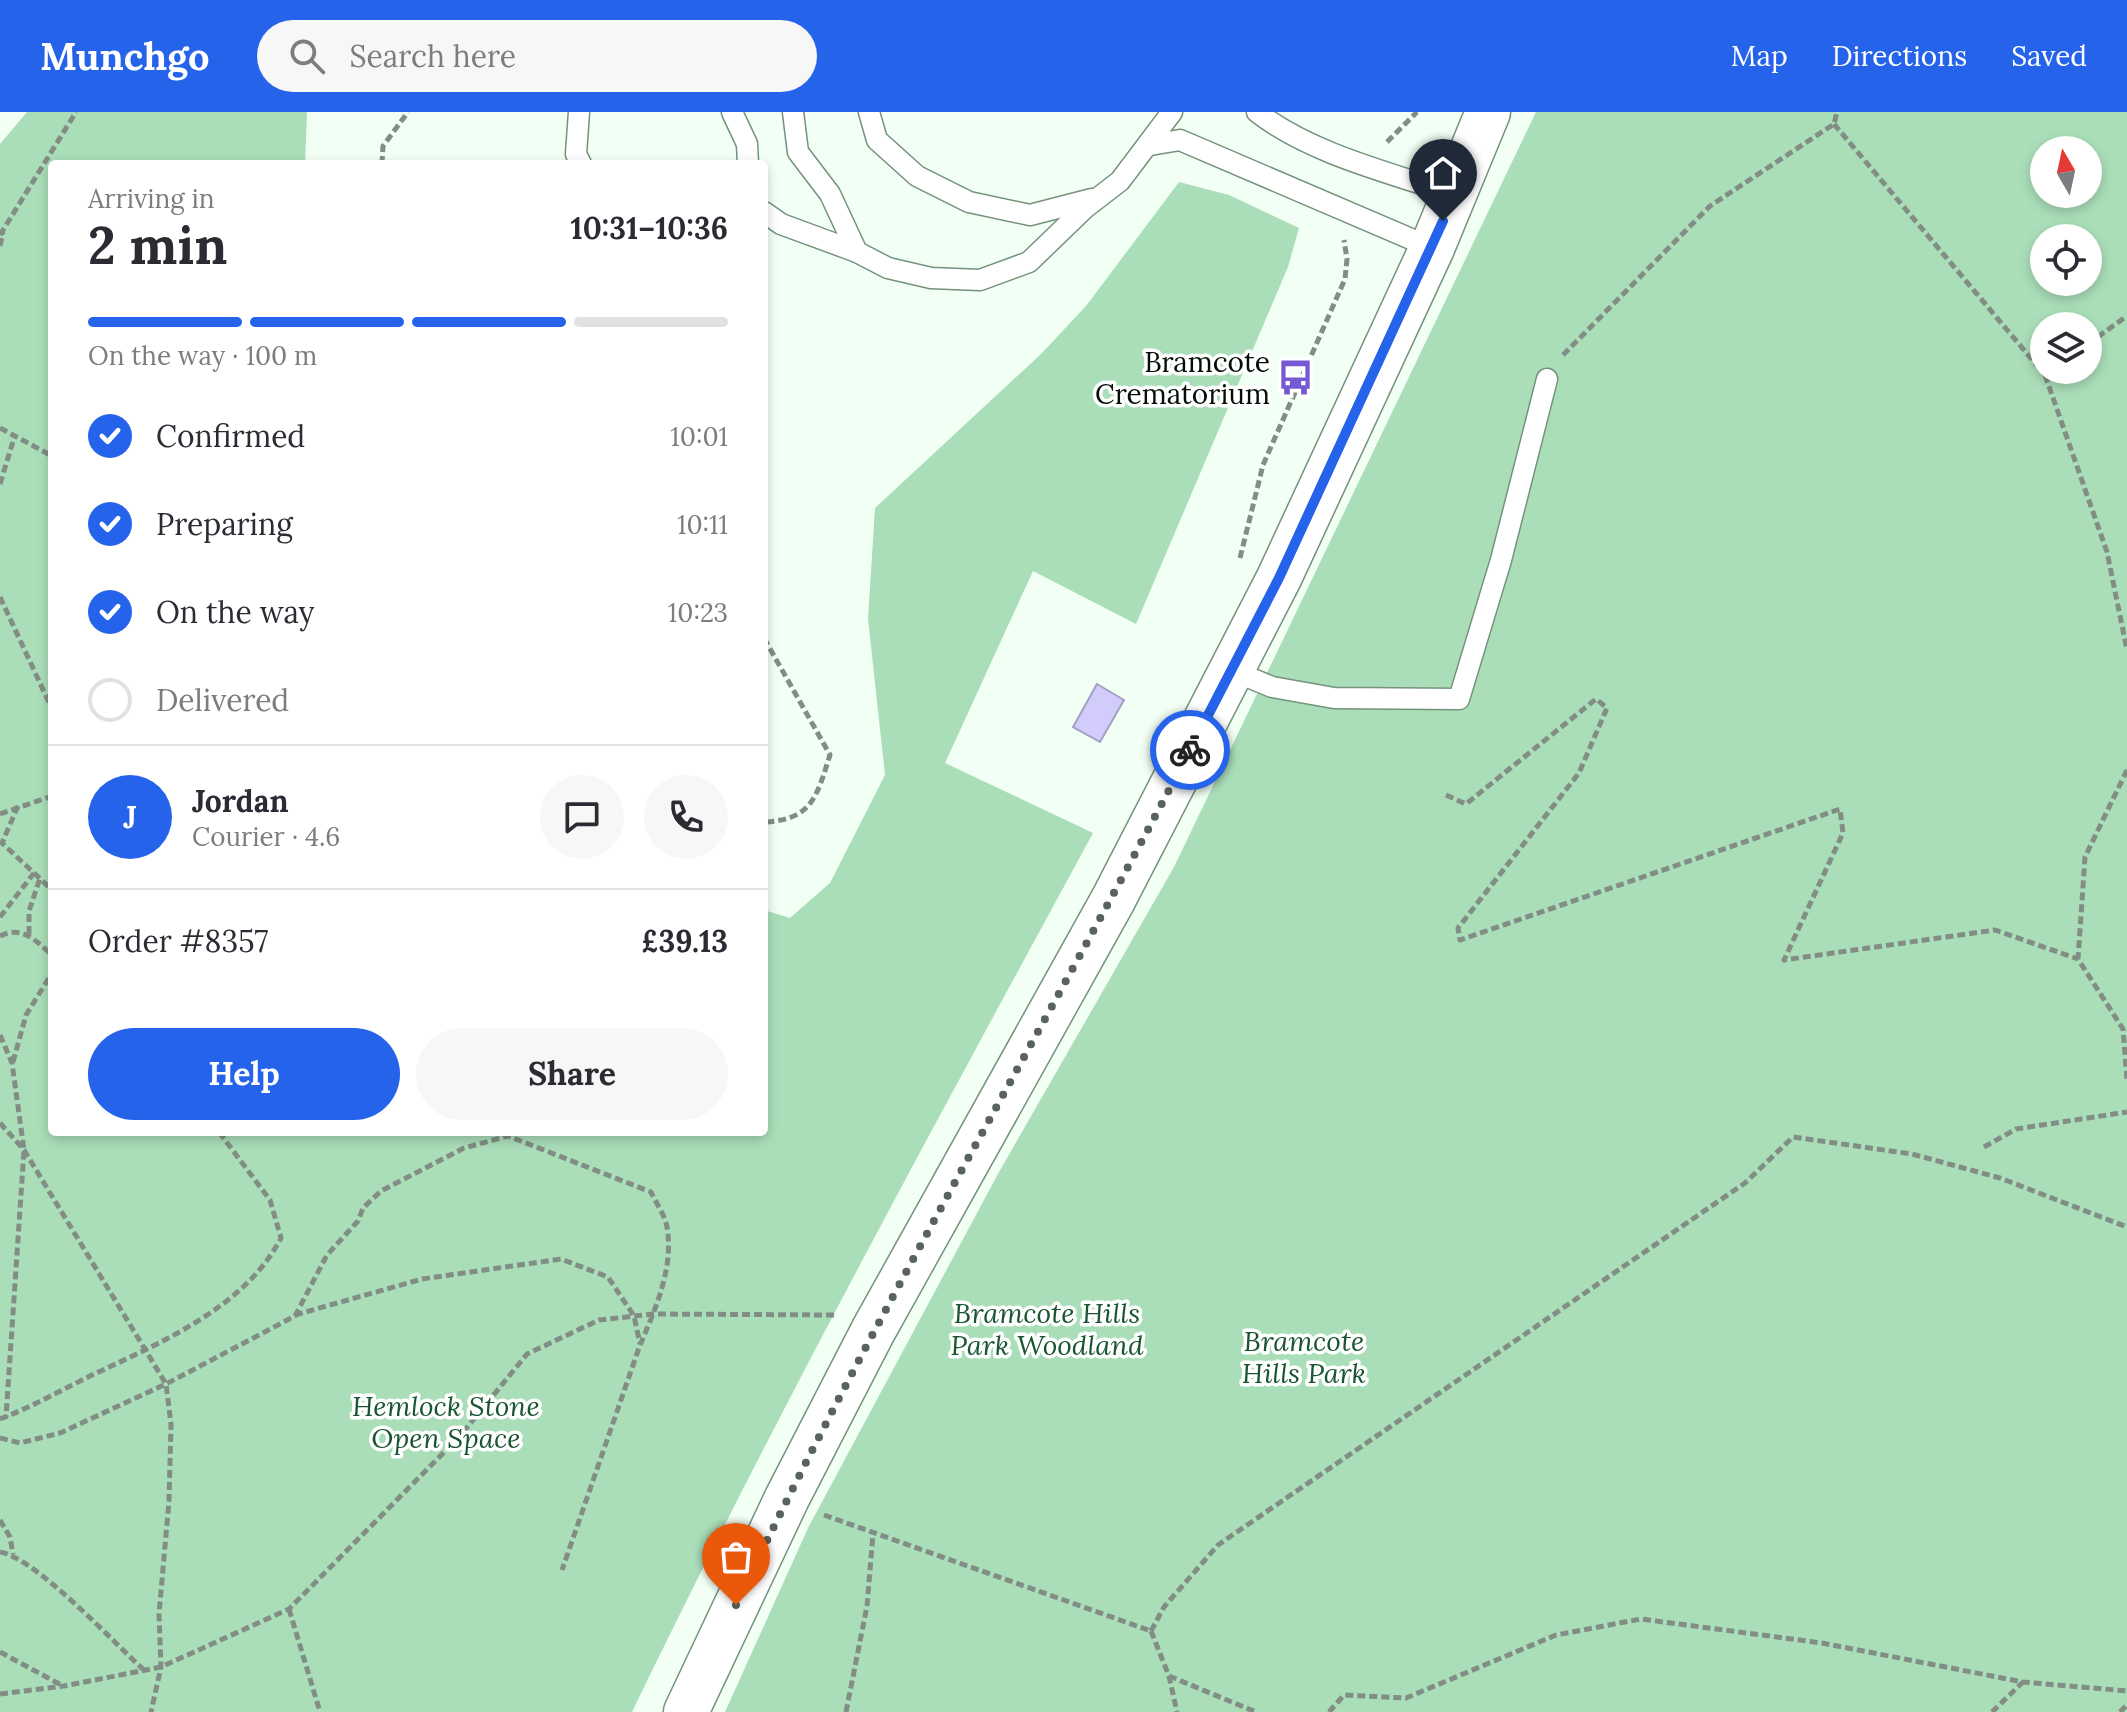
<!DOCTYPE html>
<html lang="en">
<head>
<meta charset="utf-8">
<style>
  :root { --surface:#fff; --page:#f7f7f7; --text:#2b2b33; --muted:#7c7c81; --line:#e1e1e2; --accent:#2563eb }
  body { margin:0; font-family:Lora,serif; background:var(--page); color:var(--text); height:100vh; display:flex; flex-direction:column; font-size:30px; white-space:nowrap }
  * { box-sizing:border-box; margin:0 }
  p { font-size:26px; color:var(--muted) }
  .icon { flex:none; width:44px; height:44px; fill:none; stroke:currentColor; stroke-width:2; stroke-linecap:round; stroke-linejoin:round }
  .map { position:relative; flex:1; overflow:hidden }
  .sheet { position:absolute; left:48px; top:48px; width:720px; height:976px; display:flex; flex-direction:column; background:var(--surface); border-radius:8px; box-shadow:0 4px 12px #0003 }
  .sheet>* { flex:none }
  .needle { width:52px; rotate:351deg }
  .fabs { position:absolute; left:2030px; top:24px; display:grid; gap:16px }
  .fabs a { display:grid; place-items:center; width:72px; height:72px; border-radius:50%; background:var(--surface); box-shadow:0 4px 12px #0003; font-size:40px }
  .pin { position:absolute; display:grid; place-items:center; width:68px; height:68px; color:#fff; margin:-82px -34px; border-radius:50% 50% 50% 0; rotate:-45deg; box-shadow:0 0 8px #0007 }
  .pin .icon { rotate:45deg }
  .courier { position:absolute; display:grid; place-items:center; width:80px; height:80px; margin:-40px; border:6px solid #2563eb; border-radius:50%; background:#fff; color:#222; box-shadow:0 2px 10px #0007 }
  .overview em { font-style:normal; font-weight:700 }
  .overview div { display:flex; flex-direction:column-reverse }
  .overview { display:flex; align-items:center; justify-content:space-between; height:136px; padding:0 40px }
  h1 { font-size:52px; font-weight:700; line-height:60px }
  .bar { display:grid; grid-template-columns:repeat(4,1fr); gap:12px 8px; align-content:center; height:96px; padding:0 40px }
  .bar i { height:10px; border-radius:6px; background:var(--line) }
  .bar .active { background:var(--accent) }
  .bar p { grid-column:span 4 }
  .line { display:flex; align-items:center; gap:20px; padding:0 40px; border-top:2px solid var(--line) }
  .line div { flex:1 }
  .round { display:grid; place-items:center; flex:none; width:84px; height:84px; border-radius:42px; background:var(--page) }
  ol { padding:0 40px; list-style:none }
  li { display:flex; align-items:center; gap:24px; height:88px }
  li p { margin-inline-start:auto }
  li .icon { padding:8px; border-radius:50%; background:var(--accent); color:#fff; stroke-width:4 }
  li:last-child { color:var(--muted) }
  li i { width:44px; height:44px; border:4px solid var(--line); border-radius:50% }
  .button { display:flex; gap:16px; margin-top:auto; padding:16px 40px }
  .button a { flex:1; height:92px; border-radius:48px; background:var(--accent); color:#fff; font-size:32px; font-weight:700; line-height:92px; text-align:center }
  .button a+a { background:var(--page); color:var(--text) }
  header { display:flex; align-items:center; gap:48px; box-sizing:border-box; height:112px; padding:0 40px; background:var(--accent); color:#fff }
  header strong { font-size:38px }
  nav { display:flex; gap:44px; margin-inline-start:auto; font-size:28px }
  .search { width:560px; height:72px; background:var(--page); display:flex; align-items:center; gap:20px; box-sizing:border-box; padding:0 28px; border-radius:44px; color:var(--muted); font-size:30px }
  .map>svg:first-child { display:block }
</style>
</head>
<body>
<header>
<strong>Munchgo</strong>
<div class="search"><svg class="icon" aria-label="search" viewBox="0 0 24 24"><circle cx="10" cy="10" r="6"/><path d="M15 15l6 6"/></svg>Search here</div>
<nav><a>Map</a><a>Directions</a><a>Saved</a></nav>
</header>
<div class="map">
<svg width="2127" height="1600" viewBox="0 0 2127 1600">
  <rect width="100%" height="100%" fill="#f2fff5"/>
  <!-- green -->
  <g fill="#aadeb9" fill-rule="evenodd">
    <path d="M27,0H307L305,52H52V1020H764V798L790,806L830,771L885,663L868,507L875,396L1041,242L1086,194L1179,70L1229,83L1299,116L1288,155L1136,512L1033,459L945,651L1093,721C935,1012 776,1302 632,1600H0V32Z"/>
    <path d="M1536,0H2127V1600H725L808,1416L999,1060L1174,755ZM2044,38H2088V82H2044ZM2044,126H2088V170H2044ZM2044,214H2088V258H2044Z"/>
  </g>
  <!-- building -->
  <polygon fill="#d2ccfd" stroke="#a3a0c0" stroke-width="2" points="1097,572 1124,588 1100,630 1073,615"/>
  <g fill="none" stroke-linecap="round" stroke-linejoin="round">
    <defs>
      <g id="lane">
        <polyline points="579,0 576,42 581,52"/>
        <polyline points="732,0 747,32 748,52"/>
        <polyline points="793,0 798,40 830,82 857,140"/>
        <polyline points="869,0 877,28 917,64 969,90 1030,103 1092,87"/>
        <path d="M1257,0C1309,41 1390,61 1453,82"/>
        <polyline points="1150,33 1180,28 1432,136"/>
        <polyline points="764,100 781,112 857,140 888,156 931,166 980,168 1029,150 1085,96 1120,69 1172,0"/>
        <polyline points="1231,558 1272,575 1334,586 1459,587 1501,448 1547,267"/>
      </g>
      <polyline id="primary" points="686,1600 787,1386 873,1219 1113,788 1279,466 1432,136 1488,0"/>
    </defs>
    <!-- lane casing -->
    <use href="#lane" stroke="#74927c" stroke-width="23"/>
    <!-- primary casing -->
    <use href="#primary" stroke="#74927c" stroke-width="47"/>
    <!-- path -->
    <g stroke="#828e85" stroke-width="5" stroke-dasharray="8 4" stroke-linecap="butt">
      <polyline points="1834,12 2045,263 2052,258"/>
      <polyline points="1387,30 1417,0"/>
      <polyline points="382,52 383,34 408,0"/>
      <polyline points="0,123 76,0"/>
      <polyline points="0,134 3,120"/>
      <polyline points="2088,232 2127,204"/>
      <polyline points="1563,243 1710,94 1834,12 1837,0"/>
      <polyline points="2045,263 2107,440 2127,538"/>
      <polyline points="0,316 52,344"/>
      <polyline points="0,372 15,323"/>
      <polyline points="1240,446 1263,353 1345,167 1347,147 1344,128"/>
      <polyline points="0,485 52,597"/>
      <path d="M764,526L830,643C817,683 813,708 764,710"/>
      <polyline points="2127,658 2085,745 2078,847 2123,917 2127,968"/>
      <polyline points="1446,683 1466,692 1596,587 1607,596 1579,661 1458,816 1460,828 1840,697 1843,721 1784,848 1995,818 2078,847"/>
      <polyline points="18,694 2,731 52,778"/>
      <polyline points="0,702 52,684"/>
      <polyline points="0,805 34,761"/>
      <polyline points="29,822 29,799 40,766"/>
      <path d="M0,824C23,813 36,829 52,843"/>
      <polyline points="0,923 12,951 24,1038 6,1305"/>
      <polyline points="13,950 26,903 52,861"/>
      <polyline points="0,1011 24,1038 166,1272 171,1312 169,1389 159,1502 161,1555 151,1600"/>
      <polyline points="1984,1035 2016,1017 2127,1000"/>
      <polyline points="295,1203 422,1167 561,1147 608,1165 634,1204 640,1232"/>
      <path d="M0,1307C29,1296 56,1281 84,1267C154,1233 243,1199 281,1126L270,1088L219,1020"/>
      <path d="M0,1326L20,1331L60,1321L166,1272L295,1204L327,1143L358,1109L363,1096L381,1079L464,1036L508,1024L651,1080C656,1091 665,1103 667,1115C674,1155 656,1196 640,1233L562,1458"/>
      <polyline points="824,1403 1151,1519"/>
      <polyline points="0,1408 10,1425 13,1442"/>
      <path d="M0,1440C36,1446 114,1531 145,1559"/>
      <polyline points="289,1497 320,1600"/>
      <polyline points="1151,1519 1164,1495 1218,1433 1745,1071 1793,1025 1912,1042 2000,1066 2127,1115"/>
      <polyline points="1151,1519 1169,1564 1177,1600"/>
      <polyline points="0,1540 63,1574"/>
      <polyline points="1169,1564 1256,1600"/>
      <polyline points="0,1582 64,1574 161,1555 289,1497 460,1324 527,1242 599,1208 653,1202 835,1203"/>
      <polyline points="846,1600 867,1494 873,1422"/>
      <polyline points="1329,1600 1344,1583 1406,1586 1556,1523 1641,1507 1822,1531 2023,1570 2127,1579"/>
      <polyline points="1992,1600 2023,1570"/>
      <polyline points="2120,1600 2127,1593"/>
    </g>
    <!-- lane -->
    <use href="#lane" stroke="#fff" stroke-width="20"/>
    <!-- primary -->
    <use href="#primary" stroke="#fff" stroke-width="44"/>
  </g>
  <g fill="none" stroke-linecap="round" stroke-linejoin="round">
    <!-- done -->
    <path stroke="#58635b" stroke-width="8" stroke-dasharray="0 14.4" d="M736,1493C874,1201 1041,924 1190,638"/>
    <!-- route -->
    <polyline stroke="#2563eb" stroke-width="10" points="1190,638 1279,466 1443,109"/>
  </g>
  <!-- icons -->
  <defs>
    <symbol id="bus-bare" viewBox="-9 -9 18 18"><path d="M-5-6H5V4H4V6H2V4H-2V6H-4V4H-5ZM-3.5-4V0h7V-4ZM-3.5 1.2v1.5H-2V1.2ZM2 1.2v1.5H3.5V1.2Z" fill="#7558d2" stroke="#fff" stroke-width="2.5" paint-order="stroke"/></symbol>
  </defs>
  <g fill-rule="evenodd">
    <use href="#bus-bare" x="1270" y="240" width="51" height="51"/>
  </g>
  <g text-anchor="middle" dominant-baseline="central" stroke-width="7" stroke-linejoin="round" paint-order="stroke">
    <!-- poi labels -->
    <g font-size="28" fill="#050f08" stroke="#fff" text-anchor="end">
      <text x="1270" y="250">Bramcote<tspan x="1270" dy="32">Crematorium</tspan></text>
    </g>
    <!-- park labels -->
    <g font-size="28" font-style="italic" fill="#195531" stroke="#fff">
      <text x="1047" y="1201">Bramcote Hills<tspan x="1047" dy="32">Park Woodland</tspan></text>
      <text x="1304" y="1229">Bramcote<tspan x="1304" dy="32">Hills Park</tspan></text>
      <text x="446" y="1294">Hemlock Stone<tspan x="446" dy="32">Open Space</tspan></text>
    </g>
  </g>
</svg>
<div class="fabs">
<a><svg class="needle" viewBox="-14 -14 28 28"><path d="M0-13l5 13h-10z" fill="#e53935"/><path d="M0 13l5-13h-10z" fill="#7c7c81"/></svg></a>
<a><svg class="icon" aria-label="locate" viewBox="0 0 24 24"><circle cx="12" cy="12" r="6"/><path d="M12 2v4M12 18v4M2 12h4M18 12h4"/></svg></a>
<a><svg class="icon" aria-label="layers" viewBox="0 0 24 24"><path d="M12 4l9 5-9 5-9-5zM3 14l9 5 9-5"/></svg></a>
</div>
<div class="pin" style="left:736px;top:1493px;background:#ea580c"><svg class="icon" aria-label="bag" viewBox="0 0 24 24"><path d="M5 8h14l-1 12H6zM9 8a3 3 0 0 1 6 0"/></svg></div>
<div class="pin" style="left:1443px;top:109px;background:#1f2937"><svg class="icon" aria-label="home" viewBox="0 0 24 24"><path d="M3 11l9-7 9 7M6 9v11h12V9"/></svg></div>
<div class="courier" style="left:1190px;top:638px"><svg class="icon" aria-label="bike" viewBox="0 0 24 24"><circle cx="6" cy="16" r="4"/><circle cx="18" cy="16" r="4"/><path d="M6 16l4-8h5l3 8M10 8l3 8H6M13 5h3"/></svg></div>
<section class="sheet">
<div class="overview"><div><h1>2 min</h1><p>Arriving in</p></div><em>10:31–10:36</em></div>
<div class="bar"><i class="active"></i><i class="active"></i><i class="active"></i><i></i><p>On the way · 100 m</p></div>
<ol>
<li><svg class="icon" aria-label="check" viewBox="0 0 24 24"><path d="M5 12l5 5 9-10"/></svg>Confirmed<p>10:01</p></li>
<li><svg class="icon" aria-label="check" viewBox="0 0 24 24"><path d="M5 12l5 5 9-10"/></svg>Preparing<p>10:11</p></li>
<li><svg class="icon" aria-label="check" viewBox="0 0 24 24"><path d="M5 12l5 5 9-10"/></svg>On the way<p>10:23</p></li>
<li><i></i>Delivered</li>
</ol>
<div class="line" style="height:144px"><b class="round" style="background:var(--accent);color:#fff">J</b><div><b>Jordan</b><p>Courier · 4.6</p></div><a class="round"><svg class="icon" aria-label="chat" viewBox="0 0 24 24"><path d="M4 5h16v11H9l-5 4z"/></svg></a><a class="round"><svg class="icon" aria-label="phone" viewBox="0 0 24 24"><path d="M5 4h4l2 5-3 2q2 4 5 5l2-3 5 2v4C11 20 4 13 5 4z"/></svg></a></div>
<div class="line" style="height:104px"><div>Order #8357</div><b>£39.13</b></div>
<div class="button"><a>Help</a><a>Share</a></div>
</section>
</div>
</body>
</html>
